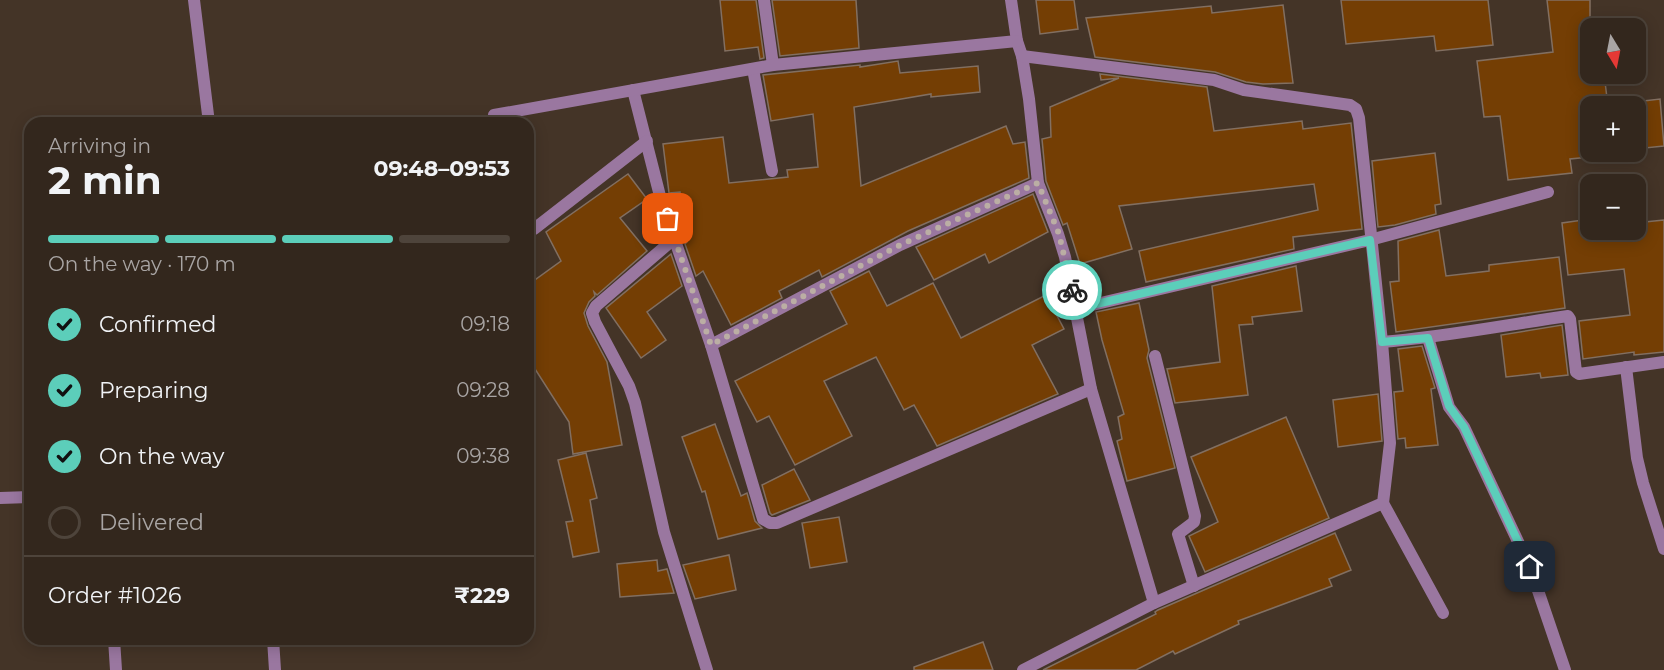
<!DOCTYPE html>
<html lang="en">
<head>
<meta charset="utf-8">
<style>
  :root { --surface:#33271d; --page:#3e332a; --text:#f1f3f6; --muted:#a9a5a4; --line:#4e443b; --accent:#5cceba }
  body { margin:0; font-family:Montserrat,sans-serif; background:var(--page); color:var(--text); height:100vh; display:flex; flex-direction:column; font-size:22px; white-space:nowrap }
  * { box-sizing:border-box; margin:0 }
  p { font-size:20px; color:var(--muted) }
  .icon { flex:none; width:33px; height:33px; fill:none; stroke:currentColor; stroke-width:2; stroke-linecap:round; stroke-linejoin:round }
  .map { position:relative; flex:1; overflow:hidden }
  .side { position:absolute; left:24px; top:117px; width:510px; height:528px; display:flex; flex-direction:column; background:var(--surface); border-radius:18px; box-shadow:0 3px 15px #0003,0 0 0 2px var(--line) }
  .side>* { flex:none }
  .needle { width:39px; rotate:170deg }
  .controls { position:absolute; left:1580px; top:18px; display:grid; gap:12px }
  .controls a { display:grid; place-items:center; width:66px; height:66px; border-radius:12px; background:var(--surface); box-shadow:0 3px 15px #0003,0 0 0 2px var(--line); font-size:30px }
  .pin { position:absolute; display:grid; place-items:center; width:51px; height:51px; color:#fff; margin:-26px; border-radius:12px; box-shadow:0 3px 9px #0006 }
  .courier { position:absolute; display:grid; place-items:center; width:60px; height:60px; margin:-30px; border:4px solid #5cceba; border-radius:50%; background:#fff; color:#222; box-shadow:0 2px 8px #0007 }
  .overview em { font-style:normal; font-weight:700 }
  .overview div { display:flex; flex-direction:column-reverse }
  .overview { display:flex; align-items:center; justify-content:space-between; height:102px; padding:0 24px }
  h1 { font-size:39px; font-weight:700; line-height:45px }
  .bar { display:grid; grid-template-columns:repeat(4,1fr); gap:9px 6px; align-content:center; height:72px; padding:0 24px }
  .bar i { height:8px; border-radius:4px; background:var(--line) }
  .bar .active { background:var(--accent) }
  .bar p { grid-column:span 4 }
  .line { display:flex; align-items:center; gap:15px; padding:0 24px; border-top:2px solid var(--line) }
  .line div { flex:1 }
  ol { padding:0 24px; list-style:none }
  li { display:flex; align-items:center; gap:18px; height:66px }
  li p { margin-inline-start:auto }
  li .icon { padding:6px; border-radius:50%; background:var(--accent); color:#111; stroke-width:4 }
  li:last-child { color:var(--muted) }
  li i { width:33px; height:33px; border:3px solid var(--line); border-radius:50% }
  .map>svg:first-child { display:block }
</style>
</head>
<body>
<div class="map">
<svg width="1664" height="670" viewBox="0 0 1664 670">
  <rect width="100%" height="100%" fill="#443427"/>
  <!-- building -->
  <g fill="#743e04" stroke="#826f61" stroke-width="1.5">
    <polygon points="720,0 756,0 764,58 760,59 758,47 725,51"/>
    <polygon points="772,0 856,0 859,48 780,56"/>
    <polygon points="1036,0 1074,0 1078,29 1040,34"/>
    <polygon points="1341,0 1488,0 1493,45 1436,51 1434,36 1346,44"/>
    <polygon points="1547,0 1590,0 1590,74 1604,74 1608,106 1590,106 1590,157 1570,159 1572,173 1508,180 1500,116 1484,117 1477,61 1553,52"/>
    <polygon points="1283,5 1293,83 1263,84 1246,82 1215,72 1095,57 1086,18 1211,6 1212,13"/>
    <polygon points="898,61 900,73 978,66 980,92 931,97 931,94 854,107 861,186 1006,126 1013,144 1025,142 1029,178 908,231 822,277 819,270 779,291 782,298 731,325 703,271 696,276 685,244 687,242 680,192 669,193 663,144 723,137 729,183 788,177 787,170 818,167 813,114 771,121 763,75 860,65 860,67"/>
    <polygon points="1100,74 1207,87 1214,131 1302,121 1303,129 1351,123 1362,229 1293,237 1294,249 1146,282 1139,251 1318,210 1314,184 1119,206 1132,249 1080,264 1067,223 1063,225 1046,181 1042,139 1051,137 1050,107 1119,78 1101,80"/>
    <polygon points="1660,99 1664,146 1635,149 1635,102"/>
    <polygon points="1435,153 1441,204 1435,205 1436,214 1395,225 1378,227 1372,161"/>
    <polygon points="628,174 647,199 620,218 647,251 597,295 594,292 595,296 589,302 584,313 588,326 607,362 622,445 573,454 569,422 528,358 528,285 561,261 546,232"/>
    <polygon points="1033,194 1048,232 989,263 985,254 934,280 916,247"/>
    <polygon points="1590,219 1590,230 1635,230 1635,223 1664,220 1664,352 1634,355 1634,352 1583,359 1579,321 1630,315 1624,269 1568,275 1562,223"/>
    <polygon points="1439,230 1446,276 1489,271 1489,265 1559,257 1565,308 1396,332 1390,282 1399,281 1398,241"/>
    <polygon points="671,254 682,286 647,312 666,340 641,358 606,308"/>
    <polygon points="1296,266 1302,311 1252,317 1253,324 1239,325 1248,395 1175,403 1167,369 1220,362 1212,286"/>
    <polygon points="869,271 887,306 933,283 961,338 1046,295 1064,329 1032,345 1058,394 937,446 914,405 904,410 876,357 824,381 852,436 795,465 769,416 757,422 735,381 847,324 830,291"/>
    <polygon points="1139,303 1149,350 1147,358 1175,468 1127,481 1117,441 1122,439 1118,417 1124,414 1102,340 1096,312"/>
    <polygon points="1562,325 1568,375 1541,378 1540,373 1506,377 1501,335"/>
    <polygon points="1422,346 1435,388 1431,389 1438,445 1406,448 1405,438 1398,439 1394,392 1403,391 1398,349"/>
    <polygon points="1378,394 1382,441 1338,447 1333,400"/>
    <polygon points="1286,417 1329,518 1205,572 1189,536 1218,522 1191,457"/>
    <polygon points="715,424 741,496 747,493 755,521 762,528 718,539 705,491 702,492 682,437"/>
    <polygon points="586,453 597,498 590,500 599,552 573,557 566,522 573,521 558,460"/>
    <polygon points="794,469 810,500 772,515 770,513 762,485"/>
    <polygon points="839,517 847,562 810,568 802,523"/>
    <polygon points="1335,533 1351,570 1329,579 1332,586 1238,621 1239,624 1175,654 1173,651 1136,670 1043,670 1156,614 1155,612 1158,610"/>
    <polygon points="729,555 736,590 695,599 683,565"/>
    <polygon points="657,560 658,571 667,569 674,593 620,597 617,564"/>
    <polygon points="983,642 993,670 914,670 914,667"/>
  </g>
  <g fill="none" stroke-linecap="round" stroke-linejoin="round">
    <!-- service -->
    <g stroke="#9a77a0" stroke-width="12">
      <polyline points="764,0 773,65"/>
      <polyline points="1011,0 1017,41 1022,56 1029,99 1038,183 1058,234 1065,257 1091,389 1154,603"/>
      <polyline points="1022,56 1214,80 1244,90 1350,105 1356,109 1359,118 1382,342"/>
      <polyline points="753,69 772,171"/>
      <polyline points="633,90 661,200 711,345 763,519 770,523 777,523 1091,389"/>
      <polyline points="494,115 773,65 1017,41"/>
      <polyline points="534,229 647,141"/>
      <polyline points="1075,309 1370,240 1548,192"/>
      <polyline points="1428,338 1449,407 1464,427 1530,567 1565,670"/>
      <polyline points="711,345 900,245 1038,183"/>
      <polyline points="1155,356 1195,516 1194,522 1178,534 1194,586"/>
      <polyline points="1626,367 1637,458 1643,483 1664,549"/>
      <polyline points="1383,503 1443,613"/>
      <path d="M1023,670L1154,603L1383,503L1390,443L1382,342C1444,337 1505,325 1568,316L1570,319L1576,372L1579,374L1664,362"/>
    </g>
    <!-- minor -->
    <g stroke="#9a77a0" stroke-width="12">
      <polyline points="194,0 209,123"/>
      <polyline points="675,238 596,306 592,313 595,322 629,386 635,403 664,532 707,670"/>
      <polyline points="0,498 30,497"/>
      <polyline points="114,639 116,670"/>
      <polyline points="273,639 275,670"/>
    </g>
  </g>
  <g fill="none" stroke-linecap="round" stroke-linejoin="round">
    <!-- done -->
    <polyline stroke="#bbaea4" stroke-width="6" stroke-dasharray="0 10.8" points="668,219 711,345 900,245 1038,183 1059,234 1072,290"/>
    <!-- route -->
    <polyline stroke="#5cceba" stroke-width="8" points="1072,290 1075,309 1370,240 1382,342 1428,338 1449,406 1464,427 1530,567"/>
  </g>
</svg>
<div class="controls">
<a><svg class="needle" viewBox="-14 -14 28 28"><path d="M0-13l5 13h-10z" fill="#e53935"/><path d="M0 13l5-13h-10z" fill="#a9a5a4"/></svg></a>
<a>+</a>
<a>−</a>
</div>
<div class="pin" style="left:668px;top:219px;background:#ea580c"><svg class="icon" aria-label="bag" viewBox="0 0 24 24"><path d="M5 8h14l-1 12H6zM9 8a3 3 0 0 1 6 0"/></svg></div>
<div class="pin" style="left:1530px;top:567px;background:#1f2937"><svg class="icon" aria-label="home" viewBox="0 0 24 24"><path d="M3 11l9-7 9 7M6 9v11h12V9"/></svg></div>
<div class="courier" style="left:1072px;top:290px"><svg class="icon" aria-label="bike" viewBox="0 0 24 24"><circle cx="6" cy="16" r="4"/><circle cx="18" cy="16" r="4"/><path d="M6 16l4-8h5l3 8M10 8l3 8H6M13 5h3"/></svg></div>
<section class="side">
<div class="overview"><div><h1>2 min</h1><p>Arriving in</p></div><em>09:48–09:53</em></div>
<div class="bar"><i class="active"></i><i class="active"></i><i class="active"></i><i></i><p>On the way · 170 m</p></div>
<ol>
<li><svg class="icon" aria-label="check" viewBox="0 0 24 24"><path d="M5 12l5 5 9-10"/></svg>Confirmed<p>09:18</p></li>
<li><svg class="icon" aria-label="check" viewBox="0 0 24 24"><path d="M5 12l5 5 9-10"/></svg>Preparing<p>09:28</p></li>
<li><svg class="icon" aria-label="check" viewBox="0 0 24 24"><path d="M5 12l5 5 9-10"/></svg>On the way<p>09:38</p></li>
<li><i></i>Delivered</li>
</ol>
<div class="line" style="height:78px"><div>Order #1026</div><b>₹229</b></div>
</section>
</div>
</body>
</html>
